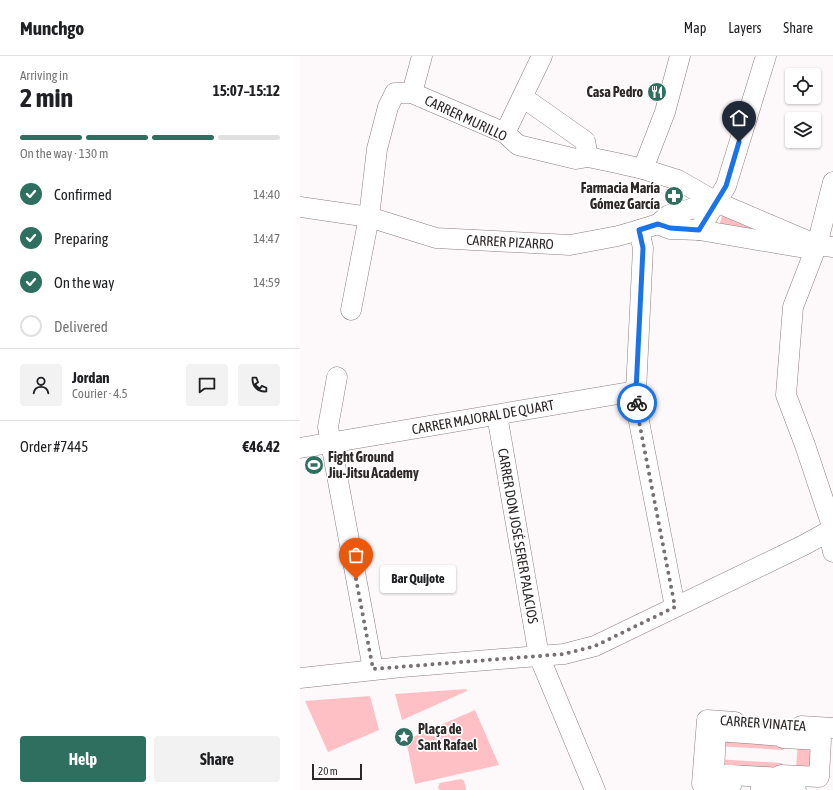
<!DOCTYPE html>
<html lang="en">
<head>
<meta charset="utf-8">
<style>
  :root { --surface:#fff; --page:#f2f2f2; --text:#202124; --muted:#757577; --line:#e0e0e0; --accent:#2e6f5f }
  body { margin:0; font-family:"Asap Condensed",sans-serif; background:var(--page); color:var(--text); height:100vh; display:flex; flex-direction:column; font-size:15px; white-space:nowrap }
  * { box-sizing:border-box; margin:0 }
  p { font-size:13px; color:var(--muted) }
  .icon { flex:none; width:22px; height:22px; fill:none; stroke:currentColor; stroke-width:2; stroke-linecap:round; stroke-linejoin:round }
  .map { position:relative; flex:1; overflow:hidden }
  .side { display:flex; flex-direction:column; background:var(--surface); width:300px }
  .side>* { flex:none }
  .buttons { position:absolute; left:485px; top:12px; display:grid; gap:8px }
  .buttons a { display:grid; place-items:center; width:36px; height:36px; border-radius:4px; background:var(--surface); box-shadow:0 1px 3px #0004; font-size:20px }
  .scale { position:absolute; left:12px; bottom:10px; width:50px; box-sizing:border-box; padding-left:4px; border:2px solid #2d2727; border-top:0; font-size:11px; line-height:14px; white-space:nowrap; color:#2d2727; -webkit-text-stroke:3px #fff; paint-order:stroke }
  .pin { position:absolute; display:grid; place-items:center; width:34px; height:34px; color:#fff; margin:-41px -17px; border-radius:50% 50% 50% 0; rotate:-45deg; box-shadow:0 0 4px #0007 }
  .pin .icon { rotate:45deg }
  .courier { position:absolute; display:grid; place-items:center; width:40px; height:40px; margin:-20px; border:3px solid #1a73e8; border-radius:50%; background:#fff; color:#222; box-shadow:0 1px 5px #0007 }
  .bubble { position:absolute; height:28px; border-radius:4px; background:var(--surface); box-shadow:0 1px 3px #0004; font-size:13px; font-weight:700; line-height:28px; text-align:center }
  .summary em { font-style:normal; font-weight:700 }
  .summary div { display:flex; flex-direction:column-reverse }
  .summary { display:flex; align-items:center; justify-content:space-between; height:68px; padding:0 20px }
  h1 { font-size:26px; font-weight:700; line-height:30px }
  .bar { display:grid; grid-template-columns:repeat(4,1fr); gap:6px 4px; align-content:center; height:48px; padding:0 20px }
  .bar i { height:5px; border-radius:3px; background:var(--line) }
  .bar .active { background:var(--accent) }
  .bar p { grid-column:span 4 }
  .line { display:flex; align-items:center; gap:10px; padding:0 20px; border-top:1px solid var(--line) }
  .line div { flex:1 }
  .round { display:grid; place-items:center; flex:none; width:42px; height:42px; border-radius:4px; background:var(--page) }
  ol { padding:0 20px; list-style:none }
  li { display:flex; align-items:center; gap:12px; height:44px }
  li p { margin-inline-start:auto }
  li .icon { padding:4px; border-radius:50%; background:var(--accent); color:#fff; stroke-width:4 }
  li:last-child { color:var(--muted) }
  li i { width:22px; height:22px; border:2px solid var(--line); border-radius:50% }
  .action { display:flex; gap:8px; margin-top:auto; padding:8px 20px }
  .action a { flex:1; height:46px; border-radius:4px; background:var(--accent); color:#fff; font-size:16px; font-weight:700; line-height:46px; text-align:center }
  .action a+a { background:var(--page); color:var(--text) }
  header { display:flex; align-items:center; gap:24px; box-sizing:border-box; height:56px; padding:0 20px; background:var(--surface); border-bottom:1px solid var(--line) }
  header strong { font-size:19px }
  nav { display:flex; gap:22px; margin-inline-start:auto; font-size:14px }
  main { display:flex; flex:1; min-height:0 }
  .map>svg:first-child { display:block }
</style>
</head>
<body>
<header>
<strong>Munchgo</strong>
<nav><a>Map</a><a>Layers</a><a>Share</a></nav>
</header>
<main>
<section class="side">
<div class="summary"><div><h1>2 min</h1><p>Arriving in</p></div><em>15:07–15:12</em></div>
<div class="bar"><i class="active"></i><i class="active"></i><i class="active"></i><i></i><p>On the way · 130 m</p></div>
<ol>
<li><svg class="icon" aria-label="check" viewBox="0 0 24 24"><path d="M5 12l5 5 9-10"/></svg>Confirmed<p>14:40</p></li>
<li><svg class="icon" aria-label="check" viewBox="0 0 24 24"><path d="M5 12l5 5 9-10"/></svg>Preparing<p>14:47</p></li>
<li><svg class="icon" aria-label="check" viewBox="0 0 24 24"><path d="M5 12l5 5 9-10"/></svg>On the way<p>14:59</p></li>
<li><i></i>Delivered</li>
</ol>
<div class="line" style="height:72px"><a class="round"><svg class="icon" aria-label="person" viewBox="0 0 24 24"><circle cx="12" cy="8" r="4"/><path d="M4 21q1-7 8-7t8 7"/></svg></a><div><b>Jordan</b><p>Courier · 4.5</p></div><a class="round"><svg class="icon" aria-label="chat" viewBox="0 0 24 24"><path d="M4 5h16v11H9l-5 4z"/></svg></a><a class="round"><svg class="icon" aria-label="phone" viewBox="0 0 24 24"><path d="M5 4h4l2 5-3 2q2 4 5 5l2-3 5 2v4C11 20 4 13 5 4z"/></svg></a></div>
<div class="line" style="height:52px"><div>Order #7445</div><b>€46.42</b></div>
<div class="action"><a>Help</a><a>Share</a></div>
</section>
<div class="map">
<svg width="533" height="734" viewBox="0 0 533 734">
  <rect width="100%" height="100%" fill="#fdf9fa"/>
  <!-- green -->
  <g fill="#ffc0c5">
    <polygon points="423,156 482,180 419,170"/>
    <polygon points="166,633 167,635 102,664 95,638"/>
    <polygon points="70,640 79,674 28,696 5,645"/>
    <polygon points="175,654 199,709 115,728 106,684"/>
    <polygon points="416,675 483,680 483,694 416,690"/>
    <polygon points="498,682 521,684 519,716 496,714"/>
    <polygon points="415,703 482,707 481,722 414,718"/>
    <polygon points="161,723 164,725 166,734 139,734 138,731 140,727"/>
  </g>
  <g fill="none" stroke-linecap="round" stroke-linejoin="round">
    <defs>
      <g id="minor">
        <polyline points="112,37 122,0"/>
        <polyline points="222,43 231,47 285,85 288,101"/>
        <polyline points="205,77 242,0"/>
        <polyline points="343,113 365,56 380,0"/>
        <polyline points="0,151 69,161 136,182 270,189 318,180 339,174 358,168 369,159 416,146"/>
        <polyline points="358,168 370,173 399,174 505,192"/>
        <polyline points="339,174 343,192 336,335 337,355 375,551"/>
        <polyline points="399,174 426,130 466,0"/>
        <polyline points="51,254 69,161 77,93 88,51 95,37 112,37 205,77 218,89 276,103 288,101 317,107 343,113 378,124 416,146 517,189 533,191"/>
        <polyline points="37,321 28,371 73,613"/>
        <polyline points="197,359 239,600 295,734"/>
        <polyline points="0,392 336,335"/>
        <polyline points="533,473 505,389 486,339 493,251 517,189 533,126"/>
        <polyline points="529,476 533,496"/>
        <polyline points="0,622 102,611 264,598 295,590 504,489 533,473"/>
        <polyline points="501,670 533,672"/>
        <polygon points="416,675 483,680 483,682 521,684 519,721 481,719 481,722 414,718"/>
        <polyline points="431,730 402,728 407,664 435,666"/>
        <polyline points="461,732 496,734"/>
      </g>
    </defs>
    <!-- minor casing -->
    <use href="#minor" stroke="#8d7e7f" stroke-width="21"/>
    <!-- minor -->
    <use href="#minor" stroke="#fff" stroke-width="20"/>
  </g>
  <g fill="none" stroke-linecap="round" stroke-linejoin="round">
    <!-- done -->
    <polyline stroke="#767071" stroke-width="4" stroke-dasharray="0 7.2" points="56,523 73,613 264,598 295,590 375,551 337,355 337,347"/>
    <!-- route -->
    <polyline stroke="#1a73e8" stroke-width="5" points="337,347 336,335 343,192 339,174 358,168 370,172 399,174 426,130 439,86"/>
  </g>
  <!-- icons -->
  <defs>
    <symbol id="restaurant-disc" viewBox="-11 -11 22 22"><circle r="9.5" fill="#2e6f5f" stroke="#fff"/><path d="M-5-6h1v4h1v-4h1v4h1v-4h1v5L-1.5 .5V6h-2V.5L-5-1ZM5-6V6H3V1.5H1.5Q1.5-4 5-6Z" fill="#fff"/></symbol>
    <symbol id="pharmacy-disc" viewBox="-11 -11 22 22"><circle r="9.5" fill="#2e6f5f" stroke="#fff"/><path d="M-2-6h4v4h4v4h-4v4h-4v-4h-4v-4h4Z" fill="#fff"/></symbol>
    <symbol id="stadium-disc" viewBox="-11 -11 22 22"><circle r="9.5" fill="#2e6f5f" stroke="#fff"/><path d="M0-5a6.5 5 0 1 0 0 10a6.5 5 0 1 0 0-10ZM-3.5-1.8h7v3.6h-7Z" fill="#fff"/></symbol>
    <symbol id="sight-disc" viewBox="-11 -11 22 22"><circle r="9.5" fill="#2e6f5f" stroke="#fff"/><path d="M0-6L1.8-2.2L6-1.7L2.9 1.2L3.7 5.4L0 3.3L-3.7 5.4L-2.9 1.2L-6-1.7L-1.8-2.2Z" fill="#fff"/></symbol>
  </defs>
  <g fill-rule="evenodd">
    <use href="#restaurant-disc" x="346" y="25" width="22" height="22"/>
    <use href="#pharmacy-disc" x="363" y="129" width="22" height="22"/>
    <use href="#stadium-disc" x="3" y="398" width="22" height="22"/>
    <use href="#sight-disc" x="93" y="670" width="22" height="22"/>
  </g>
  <g text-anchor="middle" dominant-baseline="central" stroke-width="3.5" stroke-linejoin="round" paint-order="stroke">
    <!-- poi labels -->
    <g font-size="14" font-weight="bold" fill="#2d2727" stroke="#fff" text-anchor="end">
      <text x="343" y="36">Casa Pedro</text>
      <text x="360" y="132">Farmacia María<tspan x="360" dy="16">Gómez García</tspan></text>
      <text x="28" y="401" text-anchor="start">Fight Ground<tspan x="28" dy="16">Jiu-Jitsu Academy</tspan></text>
      <text x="118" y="673" text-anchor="start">Plaça de<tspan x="118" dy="16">Sant Rafael</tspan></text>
    </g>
    <!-- street labels -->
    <g font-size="14" fill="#2d2727" stroke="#fff">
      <text transform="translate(166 62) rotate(25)">CARRER MURILLO</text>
      <text transform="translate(210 186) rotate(3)">CARRER PIZARRO</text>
      <text transform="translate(183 361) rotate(-10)">CARRER MAJORAL DE QUART</text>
      <text transform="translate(218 480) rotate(80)">CARRER DON JOSÉ SERER PALACIOS</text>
      <text transform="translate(463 667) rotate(4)">CARRER VINATEA</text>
    </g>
  </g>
</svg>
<div class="buttons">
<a><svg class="icon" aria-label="locate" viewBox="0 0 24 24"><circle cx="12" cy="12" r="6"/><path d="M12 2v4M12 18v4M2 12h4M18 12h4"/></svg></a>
<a><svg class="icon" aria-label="layers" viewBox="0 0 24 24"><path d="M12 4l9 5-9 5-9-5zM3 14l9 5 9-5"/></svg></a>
</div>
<div class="scale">20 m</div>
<div class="pin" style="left:56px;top:523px;background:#ea580c"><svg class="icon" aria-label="bag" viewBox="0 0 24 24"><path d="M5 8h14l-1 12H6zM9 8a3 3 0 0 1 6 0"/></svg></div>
<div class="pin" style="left:439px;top:86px;background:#1f2937"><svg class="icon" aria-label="home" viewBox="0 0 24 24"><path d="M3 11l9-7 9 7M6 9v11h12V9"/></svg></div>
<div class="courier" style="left:337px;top:347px"><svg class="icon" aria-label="bike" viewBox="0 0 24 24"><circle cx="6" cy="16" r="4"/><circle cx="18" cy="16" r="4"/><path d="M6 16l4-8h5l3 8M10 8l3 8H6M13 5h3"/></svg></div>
<div class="bubble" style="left:80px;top:509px;width:76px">Bar Quijote</div>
</div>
</main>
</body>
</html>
